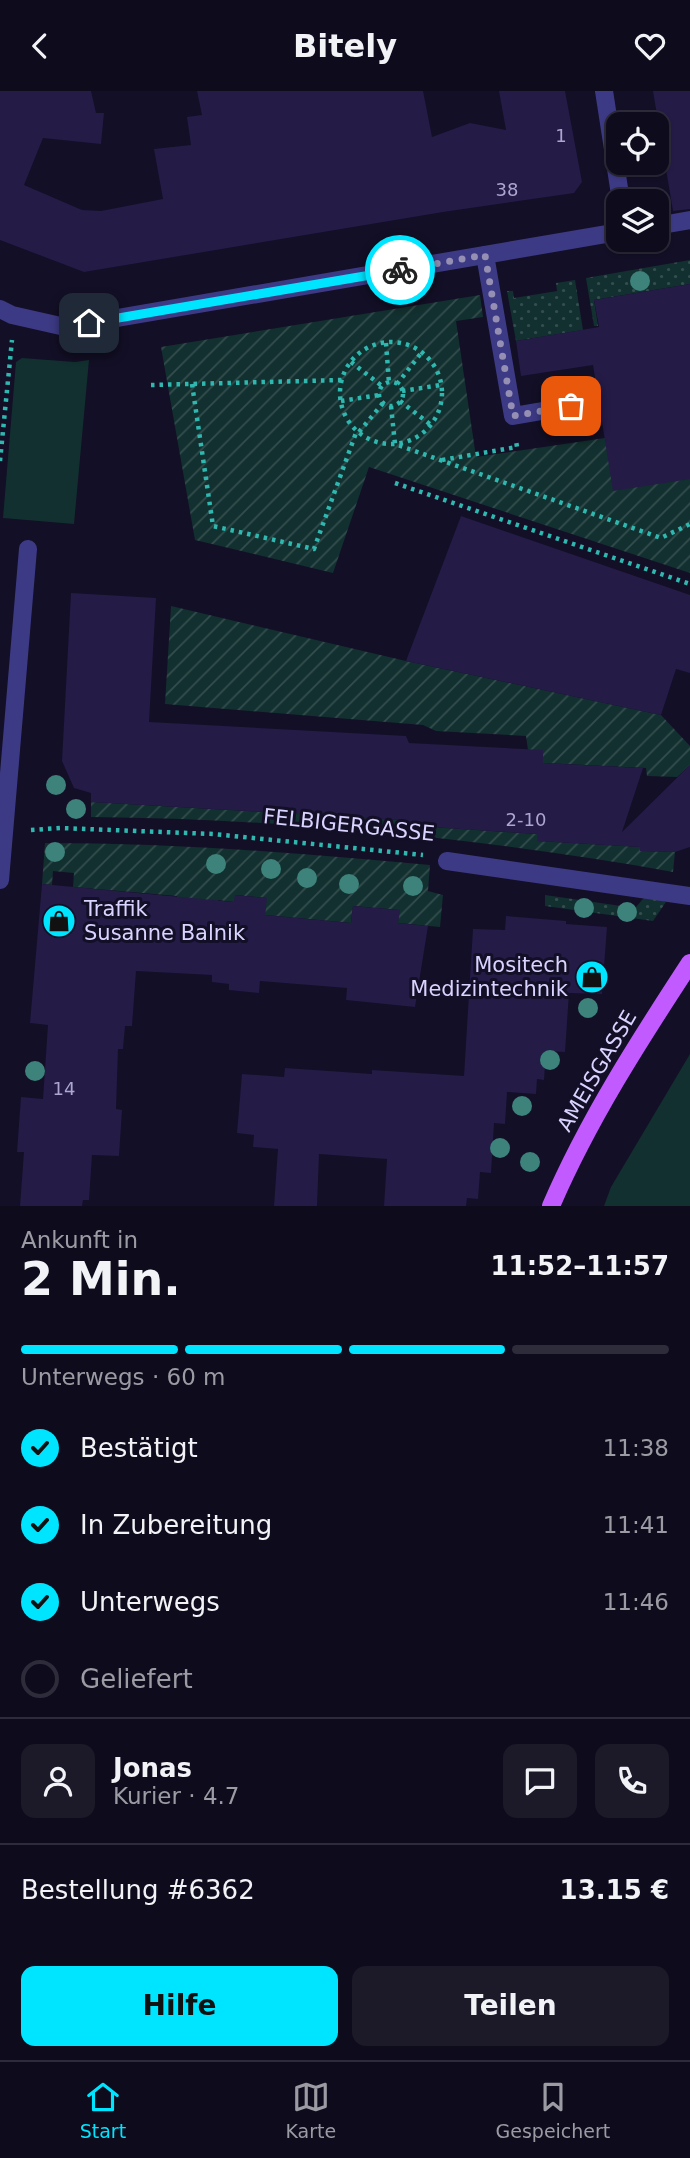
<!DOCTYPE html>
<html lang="de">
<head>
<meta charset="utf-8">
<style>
  :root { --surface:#0e0b1c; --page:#1c1929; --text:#f1f3f6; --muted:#9b9ba3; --line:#2e2b3b; --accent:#00e5ff }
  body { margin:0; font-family:"DejaVu Sans",sans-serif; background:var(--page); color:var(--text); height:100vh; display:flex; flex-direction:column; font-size:26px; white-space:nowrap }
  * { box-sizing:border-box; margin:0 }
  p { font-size:23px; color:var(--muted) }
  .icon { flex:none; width:38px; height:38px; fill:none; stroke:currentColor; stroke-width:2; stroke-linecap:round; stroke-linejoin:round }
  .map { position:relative; height:1115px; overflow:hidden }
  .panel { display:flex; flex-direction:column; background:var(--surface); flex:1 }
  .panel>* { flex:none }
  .fabs { position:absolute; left:606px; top:21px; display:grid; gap:14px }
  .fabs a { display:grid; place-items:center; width:63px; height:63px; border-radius:14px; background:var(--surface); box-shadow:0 2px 5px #0004,0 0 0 2px var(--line); font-size:35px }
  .pin { position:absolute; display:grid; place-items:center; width:60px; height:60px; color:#fff; margin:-30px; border-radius:14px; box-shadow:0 4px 10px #0006 }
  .courier { position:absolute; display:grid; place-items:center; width:70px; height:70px; margin:-35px; border:5px solid #00e5ff; border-radius:50%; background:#fff; color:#222; box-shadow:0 2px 9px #0007 }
  .head em { font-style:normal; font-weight:700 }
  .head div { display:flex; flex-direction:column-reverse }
  .head { display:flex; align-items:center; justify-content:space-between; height:119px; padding:0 21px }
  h1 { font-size:46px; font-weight:700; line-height:52px }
  .bar { display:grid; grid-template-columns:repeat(4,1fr); gap:10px 7px; align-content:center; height:84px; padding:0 21px }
  .bar i { height:9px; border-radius:5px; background:var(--line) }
  .bar .selected { background:var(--accent) }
  .bar p { grid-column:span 4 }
  .line { display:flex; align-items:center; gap:18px; padding:0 21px; border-top:2px solid var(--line) }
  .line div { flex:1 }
  .round { display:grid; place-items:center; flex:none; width:74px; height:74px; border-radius:14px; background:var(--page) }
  ol { padding:0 21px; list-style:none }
  li { display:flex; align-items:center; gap:21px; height:77px }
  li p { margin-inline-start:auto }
  li .icon { padding:7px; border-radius:50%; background:var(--accent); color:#111; stroke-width:4 }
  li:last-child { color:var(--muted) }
  li i { width:38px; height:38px; border:4px solid var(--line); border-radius:50% }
  .cta { display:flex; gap:14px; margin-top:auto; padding:14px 21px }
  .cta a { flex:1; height:80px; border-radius:14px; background:var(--accent); color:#111; font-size:28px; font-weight:700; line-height:80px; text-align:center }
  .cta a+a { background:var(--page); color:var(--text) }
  header { display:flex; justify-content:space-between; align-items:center; height:91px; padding:0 21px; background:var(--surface); font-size:32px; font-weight:700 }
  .tab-bar { display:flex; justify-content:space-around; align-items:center; height:98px; border-top:2px solid var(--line); background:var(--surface); font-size:19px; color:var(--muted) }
  .tab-bar a { display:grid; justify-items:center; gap:4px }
  .tab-bar .selected { color:var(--accent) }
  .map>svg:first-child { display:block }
</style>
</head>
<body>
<header><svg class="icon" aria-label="back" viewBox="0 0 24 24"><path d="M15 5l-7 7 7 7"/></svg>Bitely<svg class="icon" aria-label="heart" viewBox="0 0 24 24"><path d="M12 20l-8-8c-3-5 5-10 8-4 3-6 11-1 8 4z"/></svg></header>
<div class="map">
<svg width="690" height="1115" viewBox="0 0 690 1115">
  <defs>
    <pattern id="grass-dots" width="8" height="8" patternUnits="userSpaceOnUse" patternTransform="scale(1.75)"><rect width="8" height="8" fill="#12302f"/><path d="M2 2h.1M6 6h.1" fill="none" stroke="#344d4e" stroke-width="1.8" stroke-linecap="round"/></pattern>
    <pattern id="garden-furrows" width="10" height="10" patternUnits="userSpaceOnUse" patternTransform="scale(1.75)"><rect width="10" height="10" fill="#12302f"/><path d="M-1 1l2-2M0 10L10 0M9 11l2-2" fill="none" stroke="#344d4e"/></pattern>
  </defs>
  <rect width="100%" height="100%" fill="#130f26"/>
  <!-- grass -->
  <g fill="url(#grass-dots)">
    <polygon points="690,169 690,193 594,209 598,235 594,235 586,187"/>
    <polygon points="575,189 583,239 516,250 507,200 513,200 514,207 557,200 556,192"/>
    <polygon points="545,804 635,817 644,807 655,807 666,811 653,830 545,815"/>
  </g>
  <!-- park -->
  <g fill="#12302f">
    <polygon points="22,267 75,271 89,269 74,433 3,427 16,271"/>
    <polygon points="690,963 690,1115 604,1115 611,1096"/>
  </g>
  <!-- garden -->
  <g fill="url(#garden-furrows)">
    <polygon points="480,204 483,226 456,230 476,366 605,347 690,388 690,482 369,376 333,482 195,449 161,256"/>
    <polygon points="171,515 406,570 661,624 690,655 690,674 677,686 647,685 646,677 543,672 543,659 528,659 526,645 436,640 423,634 165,613"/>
    <path d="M91,711L401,729V734L537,743L538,750L640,756L641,760L675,761L673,781C482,747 285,728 91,726Z"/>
    <path d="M45,752C174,752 302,762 430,774L428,800L443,804L440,836L398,832L399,819L353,815L351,832L265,824L266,807L236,804L234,811L218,809L217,821L177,812V805L73,796L74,782L53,780L52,794L42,793Z"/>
  </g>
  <!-- building -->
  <g fill="#241b47">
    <polygon points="0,0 91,0 96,22 104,22 101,53 43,47 24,94 82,119 101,120 163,108 154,58 191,54 187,26 202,24 197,0 423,0 432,46 470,32 506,39 499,0 565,0 582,91 574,102 443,121 84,181 0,149"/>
    <polygon points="653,0 690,0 690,118 673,120"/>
    <polygon points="690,193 690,388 613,400 593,274 521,285 516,250 599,236 594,209"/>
    <polygon points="461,425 690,504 690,582 676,578 661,624 406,570"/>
    <polygon points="71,502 156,507 149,631 406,645 409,652 543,659 543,672 643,677 622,741 690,674 690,756 675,761 640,760 640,756 537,750 537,743 401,734 401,729 91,711 91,702 74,697 62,670"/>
    <polygon points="42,793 234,811 235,804 267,807 265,824 351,832 353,815 400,819 398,832 428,835 415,916 346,909 347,897 260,890 259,902 229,899 229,893 212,891 212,884 136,880 132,935 125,935 123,958 118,958 116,1018 122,1019 119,1065 92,1064 89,1109 83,1109 82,1115 20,1115 24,1061 17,1061 21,1006 43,1008 48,934 30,932"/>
    <polygon points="506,825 566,830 566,833 607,836 602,903 569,902 565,961 546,960 544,989 537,988 536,1003 507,1001 505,1033 494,1032 491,1082 480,1081 478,1108 467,1107 466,1115 384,1115 387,1068 319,1063 317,1115 274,1115 278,1058 253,1056 254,1044 237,1042 242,983 284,986 285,977 372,983 372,979 464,985 473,838 505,839"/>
  </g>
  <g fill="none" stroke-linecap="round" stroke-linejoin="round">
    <!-- path -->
    <g stroke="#2fb8b0" stroke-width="4.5" stroke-dasharray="3.5 5" stroke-linecap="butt">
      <circle cx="391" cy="302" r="51"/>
      <polyline points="386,252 389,292"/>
      <polyline points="351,271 382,295"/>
      <circle cx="391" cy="303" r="12"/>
      <polyline points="192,293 213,435 314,458 357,339"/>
      <polyline points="397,293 422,261"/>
      <polyline points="151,294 342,289"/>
      <polyline points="402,300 441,294"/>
      <polyline points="341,310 379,304"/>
      <polyline points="400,310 431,334"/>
      <polyline points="391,315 395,353 661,447 690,433"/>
      <polyline points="359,341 383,312"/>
      <polyline points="442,369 517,356 516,350"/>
      <polyline points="0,370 12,249"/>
      <polyline points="395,392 690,493"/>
      <polyline points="31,739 60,737 213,743 423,764"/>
    </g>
    <!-- minor -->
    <g stroke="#3d3a85" stroke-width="18">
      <polyline points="604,0 621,110"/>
      <polyline points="656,135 690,129"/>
      <polyline points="485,164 513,325 571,315"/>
      <polyline points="0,218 12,224 65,236 618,141"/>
      <polyline points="447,770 690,805"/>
      <polyline points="0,789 28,458"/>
    </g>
    <!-- major -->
    <path stroke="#c25bff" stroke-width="18" d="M551,1115C588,1029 639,950 690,872"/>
  </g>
  <!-- trees -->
  <g fill="#3d827b">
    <circle cx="640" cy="190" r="10"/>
    <circle cx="56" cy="694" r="10"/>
    <circle cx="76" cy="718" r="10"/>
    <circle cx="55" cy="761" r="10"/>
    <circle cx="216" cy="773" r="10"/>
    <circle cx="271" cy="778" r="10"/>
    <circle cx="307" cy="787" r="10"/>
    <circle cx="349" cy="793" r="10"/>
    <circle cx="413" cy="795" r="10"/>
    <circle cx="584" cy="817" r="10"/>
    <circle cx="627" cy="821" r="10"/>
    <circle cx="588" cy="917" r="10"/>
    <circle cx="550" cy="969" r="10"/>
    <circle cx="35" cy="980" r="10"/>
    <circle cx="522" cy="1015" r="10"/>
    <circle cx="500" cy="1057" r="10"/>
    <circle cx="530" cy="1071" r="10"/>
  </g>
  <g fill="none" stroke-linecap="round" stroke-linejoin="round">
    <!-- done -->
    <polyline stroke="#948fb3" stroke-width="7" stroke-dasharray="0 12.6" points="400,179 485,164 513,325 571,315"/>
    <!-- route -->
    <polyline stroke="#00e5ff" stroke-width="9" points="89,232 400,179"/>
  </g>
  <!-- icons -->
  <defs>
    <symbol id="shop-disc" viewBox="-11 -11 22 22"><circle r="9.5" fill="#00e5ff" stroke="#130f26"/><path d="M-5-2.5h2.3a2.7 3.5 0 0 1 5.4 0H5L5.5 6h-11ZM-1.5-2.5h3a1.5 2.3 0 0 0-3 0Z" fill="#111"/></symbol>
  </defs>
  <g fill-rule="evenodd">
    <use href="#shop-disc" x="40" y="811" width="38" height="38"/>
    <use href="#shop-disc" x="573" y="867" width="38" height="38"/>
  </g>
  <g text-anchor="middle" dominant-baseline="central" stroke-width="6" stroke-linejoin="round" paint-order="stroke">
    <!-- number labels -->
    <g font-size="18" fill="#aca6d1">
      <text x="561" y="44">1</text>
      <text x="507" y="98">38</text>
      <text x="526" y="728">2-10</text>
      <text x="64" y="997">14</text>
    </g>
    <!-- street labels -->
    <g font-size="21" fill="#d9d4ff" stroke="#130f26">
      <text transform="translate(349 734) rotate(6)">FELBIGERGASSE</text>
      <text transform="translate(597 980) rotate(-60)">AMEISGASSE</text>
    </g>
    <!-- poi labels -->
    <g font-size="21" fill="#d9d4ff" stroke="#130f26" text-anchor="start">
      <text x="84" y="818">Traffik<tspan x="84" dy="24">Susanne Balnik</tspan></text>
      <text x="568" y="874" text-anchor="end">Mositech<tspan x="568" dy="24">Medizintechnik</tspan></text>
    </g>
  </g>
</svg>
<div class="fabs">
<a><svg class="icon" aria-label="locate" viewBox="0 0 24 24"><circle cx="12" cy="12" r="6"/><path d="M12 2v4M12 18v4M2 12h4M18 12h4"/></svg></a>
<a><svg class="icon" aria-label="layers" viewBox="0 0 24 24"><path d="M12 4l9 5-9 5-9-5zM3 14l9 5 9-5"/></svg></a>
</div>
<div class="pin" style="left:571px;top:315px;background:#ea580c"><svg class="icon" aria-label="bag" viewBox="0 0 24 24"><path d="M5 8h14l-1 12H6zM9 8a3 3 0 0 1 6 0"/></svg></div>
<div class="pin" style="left:89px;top:232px;background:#1f2937"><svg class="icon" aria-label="home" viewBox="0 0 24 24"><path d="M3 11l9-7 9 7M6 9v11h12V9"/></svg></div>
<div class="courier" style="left:400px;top:179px"><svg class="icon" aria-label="bike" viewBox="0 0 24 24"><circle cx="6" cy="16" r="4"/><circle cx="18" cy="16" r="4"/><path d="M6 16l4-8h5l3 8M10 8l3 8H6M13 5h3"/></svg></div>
</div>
<section class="panel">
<div class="head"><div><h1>2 Min.</h1><p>Ankunft in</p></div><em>11:52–11:57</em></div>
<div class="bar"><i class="selected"></i><i class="selected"></i><i class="selected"></i><i></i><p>Unterwegs · 60 m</p></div>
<ol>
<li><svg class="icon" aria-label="check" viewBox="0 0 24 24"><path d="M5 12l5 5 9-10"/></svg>Bestätigt<p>11:38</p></li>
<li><svg class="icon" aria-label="check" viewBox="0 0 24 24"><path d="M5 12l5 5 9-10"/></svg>In Zubereitung<p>11:41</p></li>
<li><svg class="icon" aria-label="check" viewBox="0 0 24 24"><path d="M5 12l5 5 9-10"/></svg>Unterwegs<p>11:46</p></li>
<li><i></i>Geliefert</li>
</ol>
<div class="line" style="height:126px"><a class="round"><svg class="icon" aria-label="person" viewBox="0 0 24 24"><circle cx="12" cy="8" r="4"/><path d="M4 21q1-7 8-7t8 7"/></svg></a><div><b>Jonas</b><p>Kurier · 4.7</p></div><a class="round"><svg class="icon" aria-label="chat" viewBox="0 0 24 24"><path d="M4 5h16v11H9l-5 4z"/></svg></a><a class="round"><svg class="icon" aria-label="phone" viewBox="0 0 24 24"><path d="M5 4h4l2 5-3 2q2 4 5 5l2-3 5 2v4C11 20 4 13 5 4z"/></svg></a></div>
<div class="line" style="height:91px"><div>Bestellung #6362</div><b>13.15 €</b></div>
<div class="cta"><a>Hilfe</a><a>Teilen</a></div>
</section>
<nav class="tab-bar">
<a class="selected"><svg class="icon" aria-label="home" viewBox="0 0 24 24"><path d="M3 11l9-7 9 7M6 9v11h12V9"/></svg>Start</a>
<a><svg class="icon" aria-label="map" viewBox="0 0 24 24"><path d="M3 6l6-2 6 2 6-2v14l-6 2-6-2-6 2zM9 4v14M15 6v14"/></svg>Karte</a>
<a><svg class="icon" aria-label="saved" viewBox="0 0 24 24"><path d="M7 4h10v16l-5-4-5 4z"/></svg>Gespeichert</a>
</nav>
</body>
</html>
